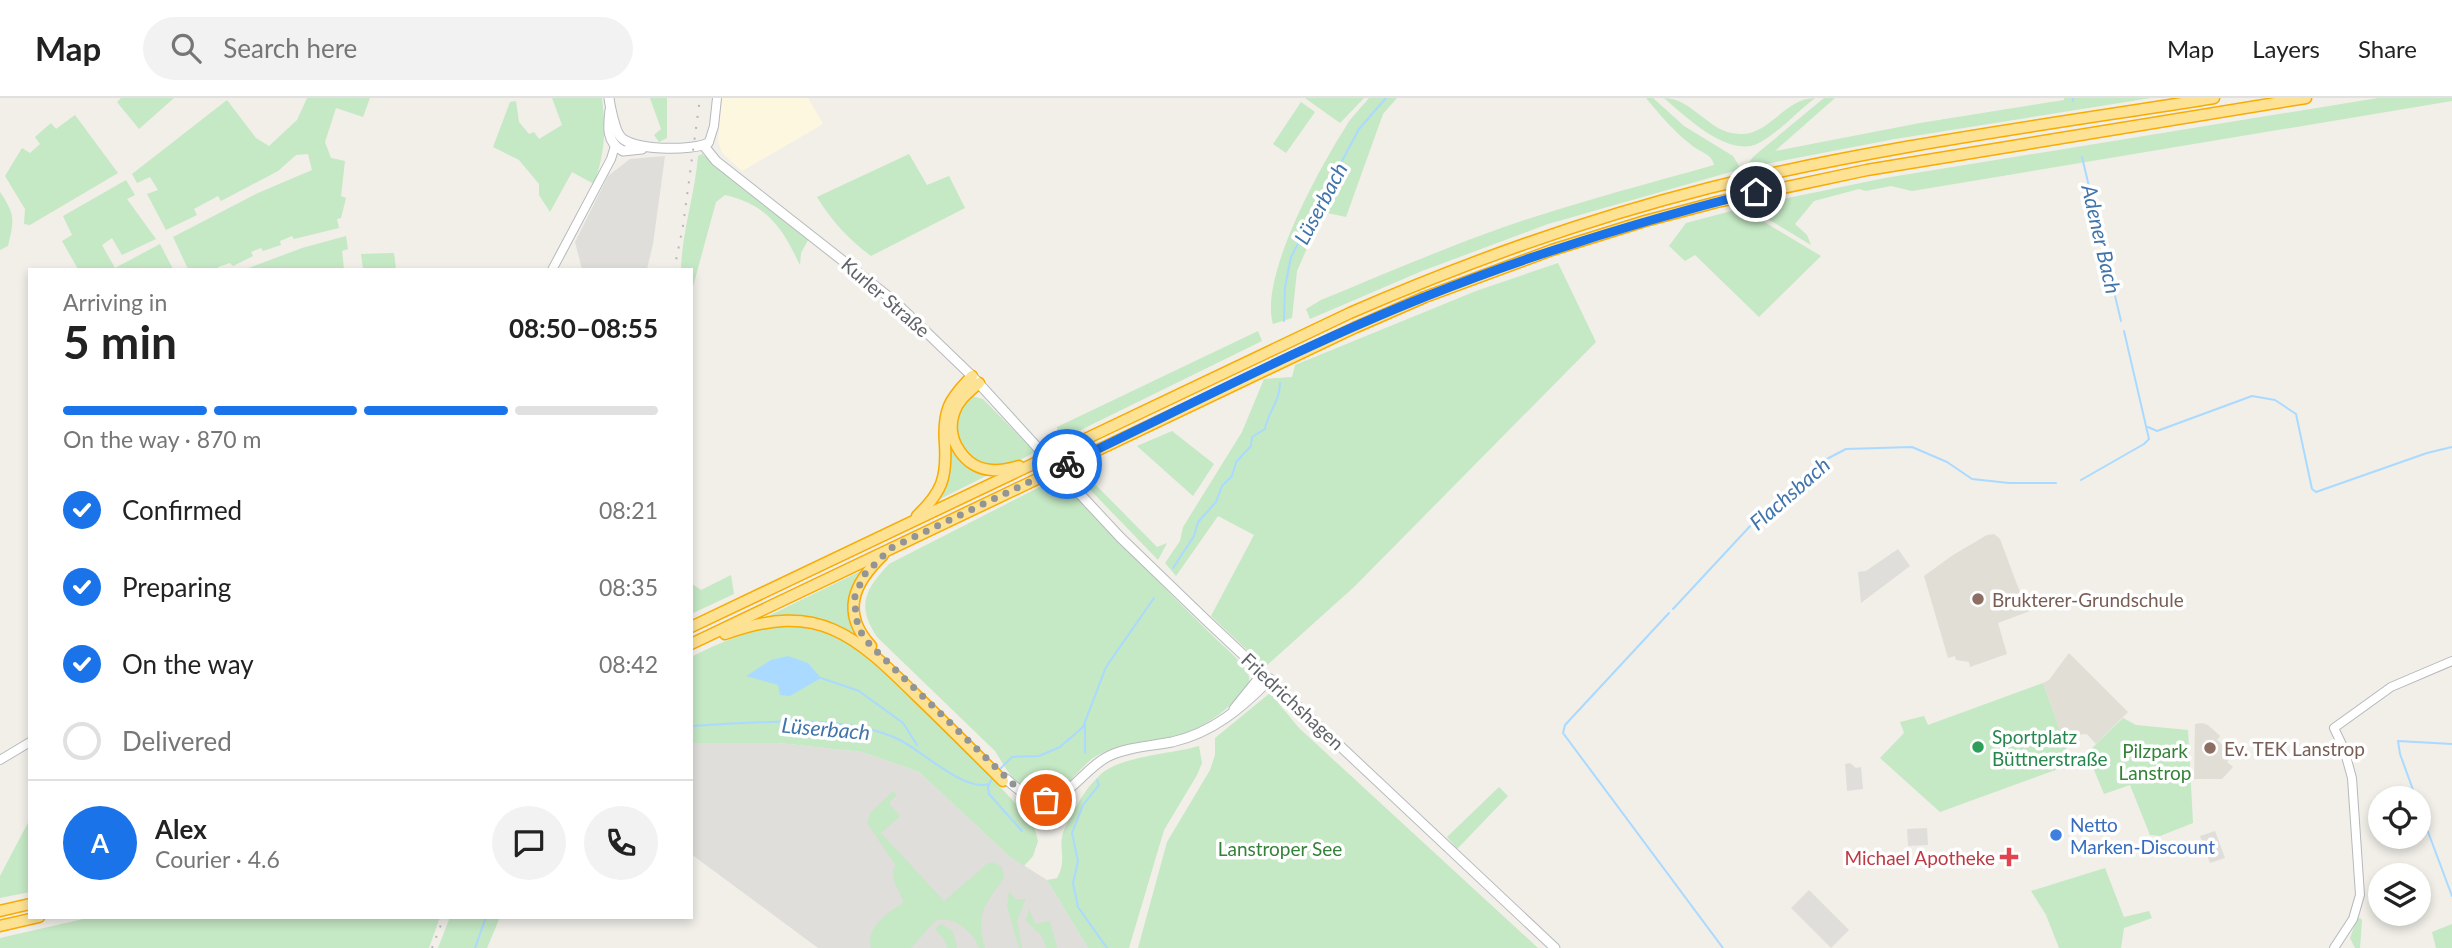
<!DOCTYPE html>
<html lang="en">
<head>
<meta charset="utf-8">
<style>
  :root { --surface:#fff; --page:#f2f2f2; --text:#222; --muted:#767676; --line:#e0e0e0; --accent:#1a73e8 }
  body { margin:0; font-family:Lato,sans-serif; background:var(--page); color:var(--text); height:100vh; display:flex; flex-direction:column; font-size:26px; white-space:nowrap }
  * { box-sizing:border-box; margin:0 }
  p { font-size:23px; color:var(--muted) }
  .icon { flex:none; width:38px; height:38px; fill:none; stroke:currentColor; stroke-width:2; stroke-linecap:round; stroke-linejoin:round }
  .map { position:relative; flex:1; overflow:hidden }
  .sheet { position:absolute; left:28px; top:170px; width:665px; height:651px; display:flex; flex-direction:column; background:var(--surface); border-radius:0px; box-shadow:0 4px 10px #0003 }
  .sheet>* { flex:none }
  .controls { position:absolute; left:2368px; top:688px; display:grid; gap:14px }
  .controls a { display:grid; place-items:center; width:63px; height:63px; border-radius:50%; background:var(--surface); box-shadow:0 4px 10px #0003; font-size:35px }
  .pin { position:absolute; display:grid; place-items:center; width:60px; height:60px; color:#fff; margin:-30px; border:4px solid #fff; border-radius:50%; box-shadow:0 2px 7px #0007 }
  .courier { position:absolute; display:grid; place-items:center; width:70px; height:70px; margin:-35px; border:5px solid #1a73e8; border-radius:50%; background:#fff; color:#222; box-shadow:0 2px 9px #0007 }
  .summary em { font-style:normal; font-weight:700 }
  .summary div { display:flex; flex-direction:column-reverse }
  .summary { display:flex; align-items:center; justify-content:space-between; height:119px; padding:0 35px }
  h1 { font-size:46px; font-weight:700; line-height:52px }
  .bar { display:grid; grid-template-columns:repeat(4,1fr); gap:10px 7px; align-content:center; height:84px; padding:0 35px }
  .bar i { height:9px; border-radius:5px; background:var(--line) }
  .bar .active { background:var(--accent) }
  .bar p { grid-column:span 4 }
  .line { display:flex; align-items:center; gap:18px; padding:0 35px; border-top:2px solid var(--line) }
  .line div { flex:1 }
  .round { display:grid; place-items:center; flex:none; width:74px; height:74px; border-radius:37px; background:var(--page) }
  ol { padding:0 35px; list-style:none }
  li { display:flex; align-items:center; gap:21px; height:77px }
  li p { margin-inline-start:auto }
  li .icon { padding:7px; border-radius:50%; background:var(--accent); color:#fff; stroke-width:4 }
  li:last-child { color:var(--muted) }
  li i { width:38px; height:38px; border:4px solid var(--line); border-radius:50% }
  header { display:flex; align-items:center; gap:42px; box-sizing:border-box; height:98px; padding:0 35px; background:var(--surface); border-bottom:2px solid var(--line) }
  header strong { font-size:33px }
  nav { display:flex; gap:38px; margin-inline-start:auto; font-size:24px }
  .search { width:490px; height:63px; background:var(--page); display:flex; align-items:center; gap:18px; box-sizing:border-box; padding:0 24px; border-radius:38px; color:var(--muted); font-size:26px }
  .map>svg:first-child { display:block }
</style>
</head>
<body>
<header>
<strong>Map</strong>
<div class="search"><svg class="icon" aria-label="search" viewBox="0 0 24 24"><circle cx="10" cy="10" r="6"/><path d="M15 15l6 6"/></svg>Search here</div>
<nav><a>Map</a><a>Layers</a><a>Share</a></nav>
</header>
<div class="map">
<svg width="2452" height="850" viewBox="0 0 2452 850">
  <rect width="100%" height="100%" fill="#f1efe8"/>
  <!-- commercial -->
  <polygon fill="#fef7e0" points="722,0 808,0 823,26 742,73 722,55 718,43"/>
  <!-- industrial -->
  <g fill="#e0deda">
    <polygon points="665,58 653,146 647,171 582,171 575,144 608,78 630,61"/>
    <polygon points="1898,451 1910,468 1861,505 1858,474 1866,473"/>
    <polygon points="691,645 779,645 862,654 919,674 1009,758 1047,782 1088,850 818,850 691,756"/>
    <polygon points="1850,665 1856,670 1861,669 1863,691 1847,693 1845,666"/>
    <polygon points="1927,730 1928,747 1908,748 1907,731"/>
    <polygon points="2215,733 2225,760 2210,765 2200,738"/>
    <polygon points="1809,792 1849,832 1831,850 1791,810"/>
  </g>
  <!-- education -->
  <g fill="#e1ded6">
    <polygon points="1994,436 2000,441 2018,489 2030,513 1998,525 2007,556 1970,569 1969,564 1956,562 1955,558 1948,560 1924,478 1953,457 1987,437"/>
    <polygon points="2069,555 2128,614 2096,646 2087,636 2062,638 2043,585 2049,582"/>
    <polygon points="2202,625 2208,627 2220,638 2217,642 2233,657 2227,664 2233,669 2222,681 2194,681 2195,626"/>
  </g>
  <!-- green -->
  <g fill="#c5e8c5">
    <polygon points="121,0 174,0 139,31 117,4"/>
    <polygon points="307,0 370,0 363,19 336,10 325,44 331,60 345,63 341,98 346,100 341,120 337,121 339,130 294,141 292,138 280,143 281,147 263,153 261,150 251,154 253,158 233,168 230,165 218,169 219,171 188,171 173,139 258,95 312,72 308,56 296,57 278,73 221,103 218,98 194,111 197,117 166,132 147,96 158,92 150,79 137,85 132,76 227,2 256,40 269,48 297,22"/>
    <path d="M552,0H602C606,33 605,54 594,86L572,74L550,114L539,97V86L519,62L493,49L510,4L516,3L519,24L529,36L534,34L539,41L562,27Z"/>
    <polygon points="650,0 667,0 667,40 659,44 654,37 661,31"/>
    <polygon points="1305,0 1364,0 1340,25"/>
    <path d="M1369,0H1397L1383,16L1346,119L1323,114L1297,173L1292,220L1273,226C1259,179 1319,71 1345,30C1351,19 1361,10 1369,0Z"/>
    <path d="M1646,0H1653L1684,28L1733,58L1741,71L1548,126L1422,173L1310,221L1306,211L1321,202C1382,177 1442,151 1504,129C1573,105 1644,87 1714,67C1712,56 1702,55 1694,49C1675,35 1661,18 1646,0Z"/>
    <path d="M1664,0C1693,0 1709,36 1740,36C1769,37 1786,0 1815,0C1797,14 1779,34 1759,45C1729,61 1685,18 1664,0Z"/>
    <polygon points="1824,0 1835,0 1775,53 1920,25 2064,2 2064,0 2151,0 1895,41 1750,69 1749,64 1754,58"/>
    <polygon points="2378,0 2452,0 2452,3 1912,93 1891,88 1866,93 1859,91 1814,103 1795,126 1807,137 1811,147 1763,118 1758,106 1885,80"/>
    <polygon points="1301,4 1315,14 1286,55 1273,46"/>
    <polygon points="75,17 118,75 30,127 24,126 25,111 5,78 22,50 30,55 40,46 35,39 51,25 56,31"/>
    <path d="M702,56L808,142L801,155L800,167C782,130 768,107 725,97L716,104L691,196V172H681C682,133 695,96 698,58Z"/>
    <path d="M909,56L927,87L949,78L965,110L871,158C849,142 831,122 817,99Z"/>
    <polygon points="126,82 135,97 127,101 156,141 122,157 112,140 102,147 115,170 160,146 173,171 78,171 62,143 72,137 63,118"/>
    <path d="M0,94C16,117 14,123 8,148L0,152Z"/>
    <polygon points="1754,107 1761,122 1821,158 1759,219 1695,157 1685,163 1669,148 1686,125"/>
    <polygon points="346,138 348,151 342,153 344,171 246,171 302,150"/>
    <polygon points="394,155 396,171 363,171 361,156"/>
    <polygon points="1558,165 1596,244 1354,489 1265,569 1211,518 1254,437 1218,418 1176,478 1165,465 1180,443 1183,429 1242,334 1264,281 1292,279 1295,267 1476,193"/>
    <polygon points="1258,233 1262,243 1046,349 1042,345 1057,337 1057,329"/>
    <path d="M969,297L983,301L1035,354C1025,359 1010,369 999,369C972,370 948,342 957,316C959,310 966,303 969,297Z"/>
    <polygon points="1172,333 1214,366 1193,398 1137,348"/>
    <polygon points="949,336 986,378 936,403"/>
    <polygon points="1081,372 1157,449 1167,445 1158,462 1075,376"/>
    <path d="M1057,380C1110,433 1161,488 1215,540C1223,548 1248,568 1249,579C1250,589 1242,595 1236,601C1219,620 1193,635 1167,640C1144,644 1122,645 1100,656C1078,666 1068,698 1040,695C1017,694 1006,670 995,653L877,539C856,507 865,492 889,466Z"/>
    <polygon points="863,472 854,490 860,541 833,528 762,521"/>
    <polygon points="731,477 734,496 691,516 691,485 701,492"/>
    <path d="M779,528H797L833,537L853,546L873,562L974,661L1033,724L1038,743L1033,758L1024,768L1009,758L919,674L862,654L779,645H691V559C720,545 747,532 779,528Z"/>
    <polygon points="2043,585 2072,666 1940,714 1880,660 1904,635 1900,624 1924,618 1928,627"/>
    <polygon points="1270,595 1299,630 1538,850 1138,850 1167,744 1210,672 1215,657 1215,640"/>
    <polygon points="2123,620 2136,627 2188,632 2193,725 2160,738 2150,737 2130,687 2104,696 2087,655"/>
    <path d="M1199,648L1202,665L1197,677L1164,732L1129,850H1088L1047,782L1057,780C1068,761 1057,749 1064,732C1073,714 1084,691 1100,677C1120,658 1172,656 1199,648Z"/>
    <polygon points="1499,689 1508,698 1457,751 1447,739"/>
    <path d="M893,693L897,697L890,703V707L900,718L881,735L944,803L988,765L993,764L1002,769L1004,780C985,808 975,813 985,850H979C974,834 952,816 935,823L911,850H871C865,829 889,814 904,804L894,783L893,771L896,768L867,725L870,715Z"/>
    <polygon points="30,721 30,794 0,800 0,778"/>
    <polygon points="2105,770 2124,819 2149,813 2152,820 2124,830 2121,850 2059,850 2046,817 2031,793"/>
    <polygon points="1009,793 1016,801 1026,801 1017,823 1022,850 1019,850 1007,808"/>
    <path d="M1029,811L1035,826L1050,823L1057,850H1046C1041,829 1035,836 1026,822Z"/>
    <polygon points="92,819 440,819 429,850 0,850 0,840"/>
    <polygon points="450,819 500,819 487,850 438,850"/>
    <polygon points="2360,820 2362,822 2360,850 2355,850 2350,840 2357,821"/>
    <polygon points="941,826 953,833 957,850 947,850 944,841 936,833 936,829"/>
    <polygon points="2452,826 2452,850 2436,850 2432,834"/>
  </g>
  <!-- water -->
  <polygon fill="#aadaff" points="788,558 808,565 821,580 790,598 780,597 778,587 746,578 771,562"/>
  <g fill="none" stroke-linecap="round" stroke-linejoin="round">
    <!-- stream -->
    <g stroke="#aadaff" stroke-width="2">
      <polyline points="2073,3 2073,0"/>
      <polyline points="2082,59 2121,223"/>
      <polyline points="1284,223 1285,189 1291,159 1359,31 1386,0"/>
      <polyline points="2148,329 2157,333 2252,298 2275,302 2296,316 2312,391 2316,394 2427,355 2452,349"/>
      <polyline points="2081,382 2144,346 2149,341 2124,233"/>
      <path d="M1173,470L1194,438L1198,424L1216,404L1222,388L1232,378L1236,364L1251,348L1252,339L1265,331C1268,314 1280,303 1280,285"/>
      <polyline points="1673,511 1766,411 1819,365 1846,351 1912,349 1947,364 1972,381 2009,385 2056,385"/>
      <polyline points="1669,515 1565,627 1563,635 1723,850"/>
      <polyline points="821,580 859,593 903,625 917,647"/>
      <polyline points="1085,624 1085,655"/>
      <path d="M691,628C754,625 842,614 900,642C923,654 965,694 989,686"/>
      <polyline points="999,672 1012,659 1039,658 1060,649 1083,629 1106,569 1154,500"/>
      <polyline points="993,678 988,689 989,696 1022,733"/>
      <polyline points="1097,682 1099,687 1083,707 1072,735 1078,763 1073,785 1078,809 1107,850"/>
      <polyline points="2416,700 2400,656 2398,643 2452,646"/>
      <polyline points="2418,707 2452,798"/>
      <polyline points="475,850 486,819"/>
    </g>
    <defs>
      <g id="tertiary">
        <polyline points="709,44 714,28 717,0"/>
        <polyline points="552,172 611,61 615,48"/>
        <polyline points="0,662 30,644"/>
        <polyline points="2334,850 2353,821 2360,797 2352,680 2344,651 2334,630 2391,589 2452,563"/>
      </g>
      <g id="secondary">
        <path d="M609,0C610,8 615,32 620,38C630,53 693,53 708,45"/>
        <path d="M610,12C608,28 606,45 623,53L642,51"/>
        <polyline points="704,48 716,63 894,203 972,278 1037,349"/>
        <polyline points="1066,381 1120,439 1206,522 1555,850"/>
        <polyline points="1234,611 1263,575"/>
        <path d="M1006,681C1018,691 1030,704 1048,701C1072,697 1087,668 1109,658C1128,649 1151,648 1172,644C1212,635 1242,610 1270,581"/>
        <path d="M1025,702C1040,710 1052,709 1066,698"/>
      </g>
      <g id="motorway">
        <path d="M979,285C969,294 958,302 954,315C945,341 965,371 992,372C1001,373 1011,370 1019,368"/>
        <path d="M917,418C942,394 947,380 945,346C944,333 944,320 949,308C954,296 964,287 972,278"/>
        <path d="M691,529L1350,215C1467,164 1586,121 1709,90C1875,49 2045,27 2214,0"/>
        <path d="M725,536C819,502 855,537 919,600C947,627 975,655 1003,683"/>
        <polyline points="691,546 1354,230 1425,199 1552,152 1645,123 1717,104 1867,72 2306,0"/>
        <path d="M871,548C840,514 854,485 883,457"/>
        <polyline points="0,813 30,806"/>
        <polyline points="0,828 39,819"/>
      </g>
    </defs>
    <!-- tertiary casing -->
    <use href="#tertiary" stroke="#b5b8bc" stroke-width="10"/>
    <!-- secondary casing -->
    <use href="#secondary" stroke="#b6babf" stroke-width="11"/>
    <!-- motorway casing -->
    <use href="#motorway" stroke="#f9ab00" stroke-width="13"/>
    <!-- tertiary -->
    <use href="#tertiary" stroke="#fff" stroke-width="8"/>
    <!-- secondary -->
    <use href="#secondary" stroke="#fff" stroke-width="9"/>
    <!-- motorway -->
    <use href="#motorway" stroke="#fde293" stroke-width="10"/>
    <!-- rail -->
    <g stroke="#b6b7b8" stroke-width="2" stroke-dasharray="2 9" stroke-linecap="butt">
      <polyline points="674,172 683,128 700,0"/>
      <polyline points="432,850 444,819"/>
    </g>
    <defs>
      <polyline id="secondary-bridge" points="1037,349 1066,381"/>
    </defs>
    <!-- secondary-bridge casing -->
    <use href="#secondary-bridge" stroke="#b6babf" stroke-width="11" stroke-linecap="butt"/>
    <!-- secondary-bridge -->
    <use href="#secondary-bridge" stroke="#fff" stroke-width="9"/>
  </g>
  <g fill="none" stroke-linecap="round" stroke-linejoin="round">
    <!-- done -->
    <polyline stroke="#929495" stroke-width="7" stroke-dasharray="0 12.6" points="1046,702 1032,700 1018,691 870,547 858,530 854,501 864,477 891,450 1067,366"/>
    <!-- route -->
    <path stroke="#1a73e8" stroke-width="9" d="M1067,366C1186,309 1304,247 1427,198C1535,155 1644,122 1756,94"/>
  </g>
  <!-- markers -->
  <g fill="#8d6e63" stroke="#fff" stroke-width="2.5">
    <circle cx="1978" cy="501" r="7"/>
    <circle cx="2210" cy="650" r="7"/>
  </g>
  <circle fill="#2e9e5b" stroke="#fff" stroke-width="2.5" cx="1978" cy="649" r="7"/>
  <circle fill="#3f7fe0" stroke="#fff" stroke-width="2.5" cx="2056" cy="737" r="7"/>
  <path fill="#e0444e" stroke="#fff" stroke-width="2.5" d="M2005.5 748.5h7v7h7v7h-7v7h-7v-7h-7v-7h7z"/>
  <g text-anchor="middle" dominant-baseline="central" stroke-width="7" stroke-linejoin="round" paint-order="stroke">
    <!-- street labels -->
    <g font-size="19" fill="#5f6368" stroke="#fff">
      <text transform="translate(886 199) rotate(41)">Kurler Straße</text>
      <text transform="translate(1293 603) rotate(43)">Friedrichshagen</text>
    </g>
    <!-- education labels -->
    <g font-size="19" fill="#785e54" stroke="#fff" text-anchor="start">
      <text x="1992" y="501">Brukterer-Grundschule</text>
      <text x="2224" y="650">Ev. TEK Lanstrop</text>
    </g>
    <!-- leisure labels -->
    <g font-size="19" fill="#27864d" stroke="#fff" text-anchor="start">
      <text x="1992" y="638">Sportplatz<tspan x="1992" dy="22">Büttnerstraße</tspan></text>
    </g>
    <!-- park labels -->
    <g font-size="19" fill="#348238" stroke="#fff">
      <text x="2155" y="652">Pilzpark<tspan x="2155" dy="22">Lanstrop</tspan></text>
      <text x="1280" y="750">Lanstroper See</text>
    </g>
    <!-- shop labels -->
    <g font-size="19" fill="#366cbe" stroke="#fff" text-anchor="start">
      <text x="2070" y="726">Netto<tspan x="2070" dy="22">Marken-Discount</tspan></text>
    </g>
    <!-- health labels -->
    <g font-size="19" fill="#be3a42" stroke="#fff" text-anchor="end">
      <text x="1995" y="759">Michael Apotheke</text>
    </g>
    <!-- water labels -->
    <g font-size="21" font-style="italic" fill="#4174aa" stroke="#fff">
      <text transform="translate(1320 105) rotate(-62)">Lüserbach</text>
      <text transform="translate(2102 141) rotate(77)">Adener Bach</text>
      <text transform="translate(1789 395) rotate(-41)">Flachsbach</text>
      <text transform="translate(826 630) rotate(5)">Lüserbach</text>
    </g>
  </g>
</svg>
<div class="controls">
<a><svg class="icon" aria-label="locate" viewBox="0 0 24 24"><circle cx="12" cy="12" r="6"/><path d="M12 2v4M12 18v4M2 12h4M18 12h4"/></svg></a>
<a><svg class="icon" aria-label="layers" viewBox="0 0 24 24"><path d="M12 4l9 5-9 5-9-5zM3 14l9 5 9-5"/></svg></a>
</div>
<div class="pin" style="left:1046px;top:702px;background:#ea580c"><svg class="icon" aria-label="bag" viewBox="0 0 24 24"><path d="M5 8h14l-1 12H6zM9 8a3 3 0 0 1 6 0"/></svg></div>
<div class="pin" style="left:1756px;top:94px;background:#1f2937"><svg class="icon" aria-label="home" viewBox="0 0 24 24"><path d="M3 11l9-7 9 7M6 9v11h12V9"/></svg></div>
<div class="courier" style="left:1067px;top:366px"><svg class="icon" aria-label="bike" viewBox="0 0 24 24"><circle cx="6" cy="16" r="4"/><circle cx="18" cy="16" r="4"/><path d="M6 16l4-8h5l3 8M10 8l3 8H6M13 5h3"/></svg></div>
<section class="sheet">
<div class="summary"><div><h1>5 min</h1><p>Arriving in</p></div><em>08:50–08:55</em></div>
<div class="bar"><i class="active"></i><i class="active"></i><i class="active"></i><i></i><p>On the way · 870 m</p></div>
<ol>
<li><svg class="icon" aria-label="check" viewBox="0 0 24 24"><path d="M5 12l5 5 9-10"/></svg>Confirmed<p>08:21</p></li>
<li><svg class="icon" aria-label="check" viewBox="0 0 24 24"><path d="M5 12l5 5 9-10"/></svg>Preparing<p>08:35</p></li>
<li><svg class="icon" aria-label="check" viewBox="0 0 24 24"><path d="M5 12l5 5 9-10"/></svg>On the way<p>08:42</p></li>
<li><i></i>Delivered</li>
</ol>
<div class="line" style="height:126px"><b class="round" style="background:var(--accent);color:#fff">A</b><div><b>Alex</b><p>Courier · 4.6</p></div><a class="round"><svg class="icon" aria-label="chat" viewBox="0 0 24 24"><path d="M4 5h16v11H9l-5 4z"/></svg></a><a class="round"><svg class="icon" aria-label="phone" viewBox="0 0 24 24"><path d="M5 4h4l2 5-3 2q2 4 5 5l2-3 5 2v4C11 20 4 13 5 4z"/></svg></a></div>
</section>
</div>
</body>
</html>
